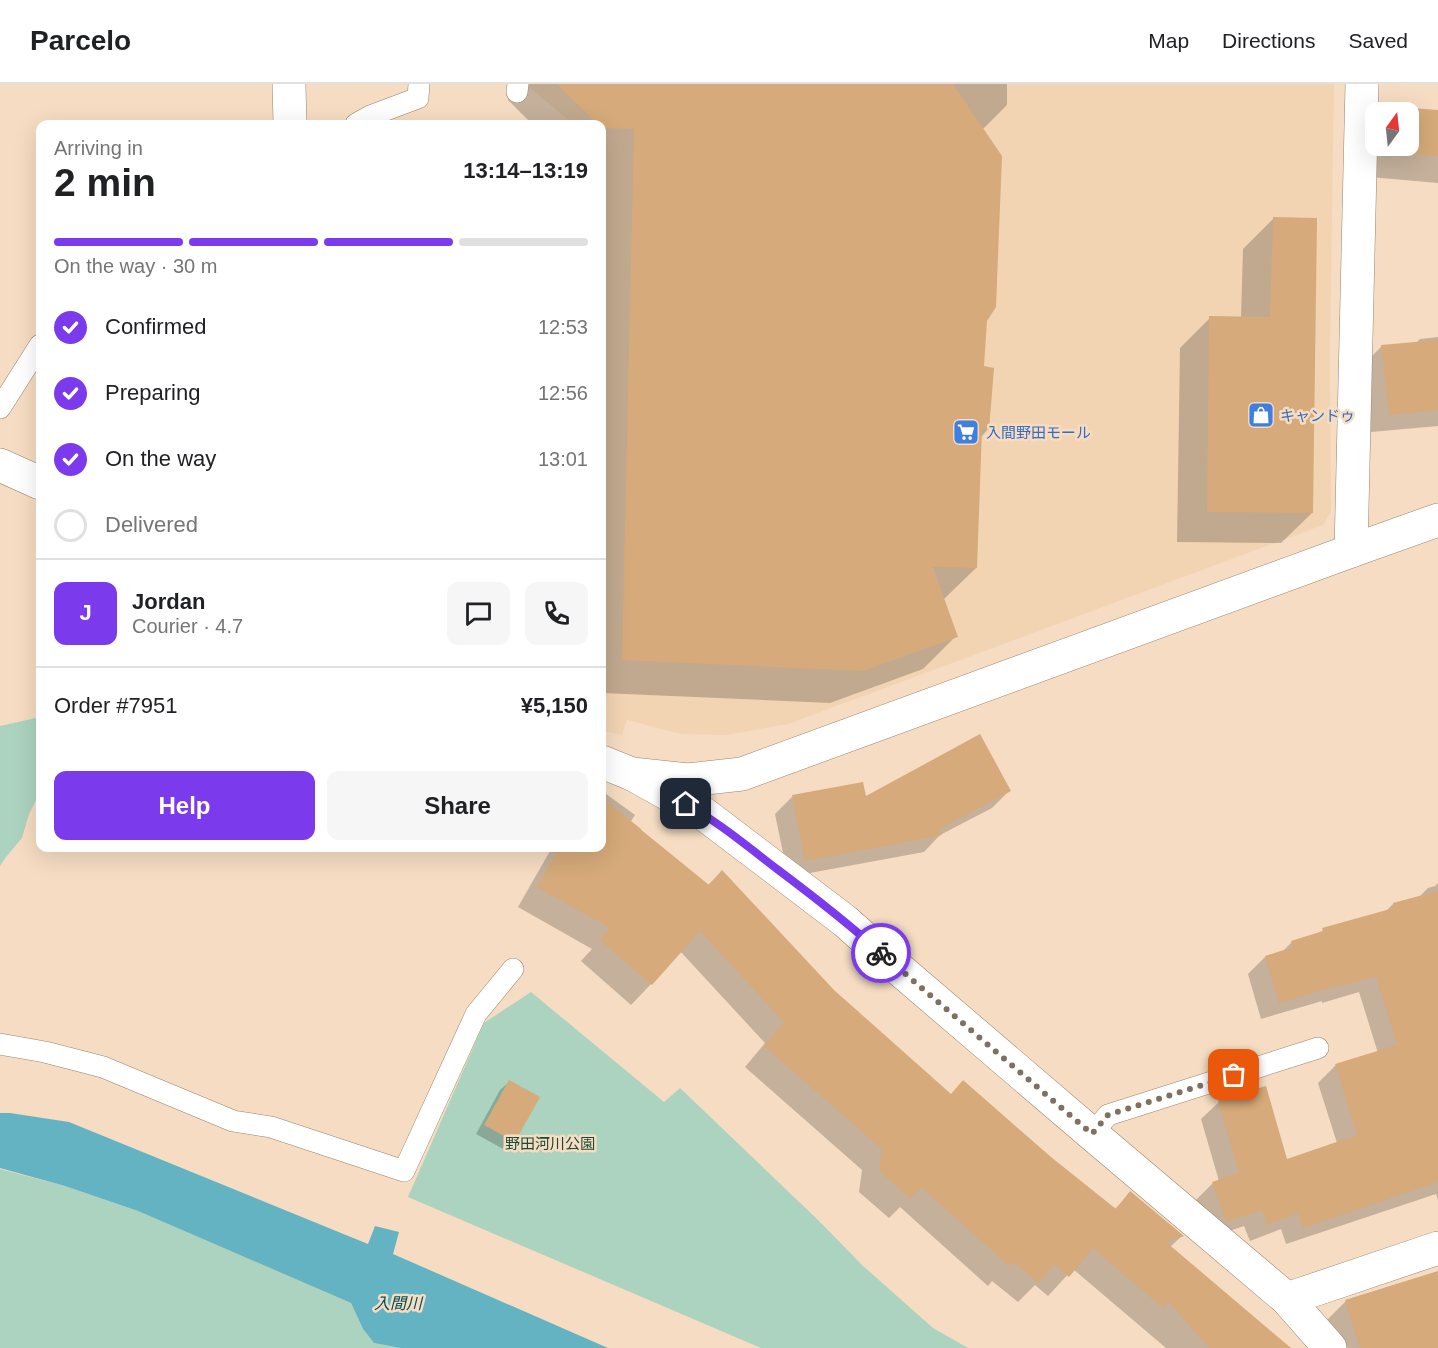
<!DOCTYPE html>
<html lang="en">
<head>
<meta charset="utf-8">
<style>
  :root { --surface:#fff; --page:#f6f6f6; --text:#202124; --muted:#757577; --line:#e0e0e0; --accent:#7c3aed }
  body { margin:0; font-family:Helvetica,"Noto Sans JP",sans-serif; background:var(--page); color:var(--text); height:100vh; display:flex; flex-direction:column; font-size:22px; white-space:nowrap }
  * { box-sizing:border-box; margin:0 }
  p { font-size:20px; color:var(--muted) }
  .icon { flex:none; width:33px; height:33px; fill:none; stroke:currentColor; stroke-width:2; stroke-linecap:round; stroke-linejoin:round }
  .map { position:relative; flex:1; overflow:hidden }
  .details { position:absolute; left:36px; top:36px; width:570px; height:732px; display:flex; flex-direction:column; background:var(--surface); border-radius:12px; box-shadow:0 6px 24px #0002 }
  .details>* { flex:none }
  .needle { width:39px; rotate:15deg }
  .tools { position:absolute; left:1365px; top:18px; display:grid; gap:12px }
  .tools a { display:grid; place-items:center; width:54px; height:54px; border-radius:12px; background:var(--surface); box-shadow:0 6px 24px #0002; font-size:30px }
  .pin { position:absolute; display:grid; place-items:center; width:51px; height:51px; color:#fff; margin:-26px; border-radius:12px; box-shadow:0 3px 9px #0006 }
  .courier { position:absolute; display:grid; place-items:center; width:60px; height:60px; margin:-30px; border:4px solid #7c3aed; border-radius:50%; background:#fff; color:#222; box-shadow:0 2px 8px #0007 }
  .head em { font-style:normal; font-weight:700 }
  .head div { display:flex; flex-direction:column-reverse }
  .head { display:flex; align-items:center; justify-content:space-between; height:102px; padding:0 18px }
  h1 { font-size:39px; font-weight:700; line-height:45px }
  .bar { display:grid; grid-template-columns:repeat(4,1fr); gap:9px 6px; align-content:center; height:72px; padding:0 18px }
  .bar i { height:8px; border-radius:4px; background:var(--line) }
  .bar .current { background:var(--accent) }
  .bar p { grid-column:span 4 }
  .line { display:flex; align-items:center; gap:15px; padding:0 18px; border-top:2px solid var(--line) }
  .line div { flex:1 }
  .round { display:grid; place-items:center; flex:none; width:63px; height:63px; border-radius:12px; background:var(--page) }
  ol { padding:0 18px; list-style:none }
  li { display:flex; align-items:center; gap:18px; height:66px }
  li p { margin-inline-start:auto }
  li .icon { padding:6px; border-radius:50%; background:var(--accent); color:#fff; stroke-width:4 }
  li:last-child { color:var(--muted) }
  li i { width:33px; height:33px; border:3px solid var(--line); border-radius:50% }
  .action { display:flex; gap:12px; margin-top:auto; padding:12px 18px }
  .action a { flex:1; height:69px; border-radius:12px; background:var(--accent); color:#fff; font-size:24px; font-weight:700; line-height:69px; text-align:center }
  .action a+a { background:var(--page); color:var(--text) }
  header { display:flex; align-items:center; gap:36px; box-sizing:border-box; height:84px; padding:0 30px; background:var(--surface); border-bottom:2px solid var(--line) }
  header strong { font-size:28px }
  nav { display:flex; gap:33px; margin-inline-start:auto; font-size:21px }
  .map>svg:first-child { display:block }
</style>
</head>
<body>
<header>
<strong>Parcelo</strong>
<nav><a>Map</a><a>Directions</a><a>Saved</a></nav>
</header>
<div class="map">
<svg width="1438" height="1264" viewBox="0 0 1438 1264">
  <rect width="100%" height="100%" fill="#f5dcc2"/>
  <!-- built -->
  <polygon fill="#f2d4b3" points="528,0 1334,0 1330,268 1331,428 1323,441 788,640 725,651 681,650 627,636 622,651 602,647 602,40 573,40 528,2"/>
  <!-- green -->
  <g fill="#acd3bf">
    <polygon points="40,633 40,709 29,730 22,754 6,773 0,782 0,642"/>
    <polygon points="531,908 664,1018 680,1004 818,1136 862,1181 933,1244 968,1264 761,1264 408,1113 484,939"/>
    <polygon points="0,1085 65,1102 138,1127 351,1219 363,1245 374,1259 404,1264 0,1264"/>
  </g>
  <!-- water -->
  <polygon fill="#64b3c2" points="0,1029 10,1029 69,1038 368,1160 375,1142 399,1148 393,1170 608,1264 401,1264 374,1259 363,1245 351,1219 138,1127 65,1102 0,1084"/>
  <!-- shadow -->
  <g fill="#0003">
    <polygon points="508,0 1007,0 1007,21 982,46 986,237 983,284 988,345 981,353 976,484 943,516 956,552 923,585 830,619 602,609 602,40 532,40 508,16"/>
    <polygon points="1398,25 1438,28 1438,99 1370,93 1376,62 1408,62 1408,28 1395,28"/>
    <polygon points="1274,134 1312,429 1281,459 1177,458 1180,264 1210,234 1241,234 1243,165"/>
    <polygon points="1438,253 1438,342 1371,348 1364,280 1382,262 1416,259 1420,255"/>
    <polygon points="862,699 865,714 1009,707 992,724 940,751 924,768 788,793 775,730 792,713"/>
    <polygon points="602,707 635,731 631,737 641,745 640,747 707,802 721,788 833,907 951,1011 1050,1074 1114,1126 1130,1109 1182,1152 1170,1163 1289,1264 1166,1264 1073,1185 1048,1212 1035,1201 1018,1218 992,1197 988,1202 900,1123 889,1134 859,1108 862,1086 745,983 765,959 680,867 651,900 631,921 581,877 592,865 518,823 550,767 545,764 602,764"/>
    <polygon points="1438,799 1438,1116 1436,1110 1286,1160 1281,1145 1250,1157 1244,1142 1209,1154 1195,1117 1213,1099 1219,1097 1201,1035 1219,1018 1286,1077 1337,1059 1318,999 1335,982 1378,969 1359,908 1322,919 1322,917 1261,935 1248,890 1265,873 1282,868 1292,858 1319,850 1323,846 1386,827 1393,820 1419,813 1428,804 1435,802"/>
    <polygon points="509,998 514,1057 505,1066 476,1050 500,1006"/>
    <polygon points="1438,1189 1438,1264 1317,1264 1326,1237 1346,1217"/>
  </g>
  <!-- building -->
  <g fill="#d6aa7a">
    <polygon points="557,0 953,0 1002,72 996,223 987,237 984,282 994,284 989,346 982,345 977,484 933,483 958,553 863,587 622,576 634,45 602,44 602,40 598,40"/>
    <polygon points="1398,23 1438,26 1438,72 1394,69 1395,62 1408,62 1408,28 1397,28"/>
    <polygon points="1273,133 1317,134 1313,429 1207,428 1209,232 1270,233"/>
    <polygon points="1438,256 1438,326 1389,331 1381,261"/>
    <polygon points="980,650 1011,707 939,745 942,751 805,777 792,711 863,698 866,712"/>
    <polygon points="602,714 709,801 722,786 834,906 951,1010 963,996 1051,1073 1116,1125 1130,1107 1184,1152 1166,1158 1291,1264 1209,1264 1169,1218 1163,1224 1093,1164 1069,1193 1054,1180 1039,1199 1013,1178 1009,1182 921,1103 910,1115 879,1087 882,1065 764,962 784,938 700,847 652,901 600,856 610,844 537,803 559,764 602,764"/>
    <polygon points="1438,807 1438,1098 1303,1144 1298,1129 1267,1141 1262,1126 1226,1138 1212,1098 1239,1089 1218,1016 1266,1002 1287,1075 1357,1051 1335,980 1397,961 1376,892 1339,903 1339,901 1279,919 1265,872 1293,863 1291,857 1323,847 1322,844 1394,824 1393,819"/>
    <polygon points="509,996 540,1013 515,1058 484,1041"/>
    <polygon points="1438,1187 1438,1264 1360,1264 1345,1216"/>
  </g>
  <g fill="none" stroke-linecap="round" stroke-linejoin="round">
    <defs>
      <g id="lane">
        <polyline points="517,8 518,0"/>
        <polyline points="356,40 370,32 418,14 419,0"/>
        <polyline points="0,324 40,261"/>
        <polyline points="0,960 45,968 103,983 233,1037 271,1043 404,1087 476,930 513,885"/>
        <polyline points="1092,1050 1108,1031 1318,964"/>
      </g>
      <g id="street">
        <polyline points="289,0 290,40"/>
        <polyline points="0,381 40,399"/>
        <polyline points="1351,467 1362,0"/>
        <polyline points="602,678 632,690 688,696 742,690 1351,467 1438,436"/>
        <polyline points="632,690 704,730 845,837 892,879 1092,1050 1287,1215 1330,1264"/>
        <polyline points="1287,1215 1438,1164"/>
      </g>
    </defs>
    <!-- lane casing -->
    <use href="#lane" stroke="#9b856c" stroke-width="22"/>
    <!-- street casing -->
    <use href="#street" stroke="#9b856c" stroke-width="34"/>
    <!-- lane -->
    <use href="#lane" stroke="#fff" stroke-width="21"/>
    <!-- street -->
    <use href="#street" stroke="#fff" stroke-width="33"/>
  </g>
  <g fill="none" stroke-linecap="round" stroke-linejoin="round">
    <!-- done -->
    <polyline stroke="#7f7060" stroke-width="6" stroke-dasharray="0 10.8" points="881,869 1092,1050 1108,1031 1234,991"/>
    <!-- route -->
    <path stroke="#7c3aed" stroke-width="8" d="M686,720C718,738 747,762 777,785C813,812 848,839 881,869"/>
  </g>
  <!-- icons -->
  <defs>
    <symbol id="shop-square" viewBox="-11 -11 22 22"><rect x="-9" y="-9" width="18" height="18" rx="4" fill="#3f7fe0" stroke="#f5dcc2"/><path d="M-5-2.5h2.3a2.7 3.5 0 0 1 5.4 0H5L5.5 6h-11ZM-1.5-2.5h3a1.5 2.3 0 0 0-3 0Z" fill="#fff"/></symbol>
    <symbol id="supermarket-square" viewBox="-11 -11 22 22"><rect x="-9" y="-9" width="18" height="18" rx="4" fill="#3f7fe0" stroke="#f5dcc2"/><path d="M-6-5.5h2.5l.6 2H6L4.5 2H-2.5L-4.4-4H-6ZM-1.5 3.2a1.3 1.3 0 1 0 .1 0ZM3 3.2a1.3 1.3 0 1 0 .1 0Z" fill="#fff"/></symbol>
  </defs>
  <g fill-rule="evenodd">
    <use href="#shop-square" x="1246" y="316" width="30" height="30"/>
    <use href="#supermarket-square" x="951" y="333" width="30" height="30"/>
  </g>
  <g text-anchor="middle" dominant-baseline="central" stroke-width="5" stroke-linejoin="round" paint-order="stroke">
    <!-- shop labels -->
    <g font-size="15" fill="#366cbe" stroke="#f5dcc2" text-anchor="start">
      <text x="1280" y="331">キャンドゥ</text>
      <text x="986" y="348">入間野田モール</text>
    </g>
    <!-- park labels -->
    <g font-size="15" fill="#174b36" stroke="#f5dcc2">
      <text x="550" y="1059">野田河川公園</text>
    </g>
    <!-- water labels -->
    <g font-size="16" font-style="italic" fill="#014e58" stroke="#f5dcc2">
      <text x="398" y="1219">入間川</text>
    </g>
  </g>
</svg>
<div class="tools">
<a><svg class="needle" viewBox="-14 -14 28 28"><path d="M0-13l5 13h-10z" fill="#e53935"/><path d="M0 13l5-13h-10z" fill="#757577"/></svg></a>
</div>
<div class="pin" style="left:1234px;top:991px;background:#ea580c"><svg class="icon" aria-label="bag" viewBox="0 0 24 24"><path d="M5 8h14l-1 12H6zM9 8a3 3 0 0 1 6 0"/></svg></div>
<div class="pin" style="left:686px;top:720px;background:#1f2937"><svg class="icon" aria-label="home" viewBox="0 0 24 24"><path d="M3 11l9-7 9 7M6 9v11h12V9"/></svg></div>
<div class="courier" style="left:881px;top:869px"><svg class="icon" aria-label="bike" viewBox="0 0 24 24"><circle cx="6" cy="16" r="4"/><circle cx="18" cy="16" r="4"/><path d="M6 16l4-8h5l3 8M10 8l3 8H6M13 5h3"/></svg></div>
<section class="details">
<div class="head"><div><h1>2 min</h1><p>Arriving in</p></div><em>13:14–13:19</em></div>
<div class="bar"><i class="current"></i><i class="current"></i><i class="current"></i><i></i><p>On the way · 30 m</p></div>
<ol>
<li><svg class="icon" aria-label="check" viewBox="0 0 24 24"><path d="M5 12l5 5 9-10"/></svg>Confirmed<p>12:53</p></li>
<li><svg class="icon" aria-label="check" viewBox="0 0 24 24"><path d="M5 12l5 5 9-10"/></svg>Preparing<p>12:56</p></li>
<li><svg class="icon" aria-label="check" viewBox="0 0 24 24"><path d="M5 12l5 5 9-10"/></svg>On the way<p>13:01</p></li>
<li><i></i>Delivered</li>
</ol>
<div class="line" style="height:108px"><b class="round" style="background:var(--accent);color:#fff">J</b><div><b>Jordan</b><p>Courier · 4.7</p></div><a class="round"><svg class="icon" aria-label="chat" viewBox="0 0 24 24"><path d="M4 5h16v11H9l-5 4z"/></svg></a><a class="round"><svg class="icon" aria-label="phone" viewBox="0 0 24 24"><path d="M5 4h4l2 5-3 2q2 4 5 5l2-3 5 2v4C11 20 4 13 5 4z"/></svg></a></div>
<div class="line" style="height:78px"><div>Order #7951</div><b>¥5,150</b></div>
<div class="action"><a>Help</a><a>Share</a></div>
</section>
</div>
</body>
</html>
